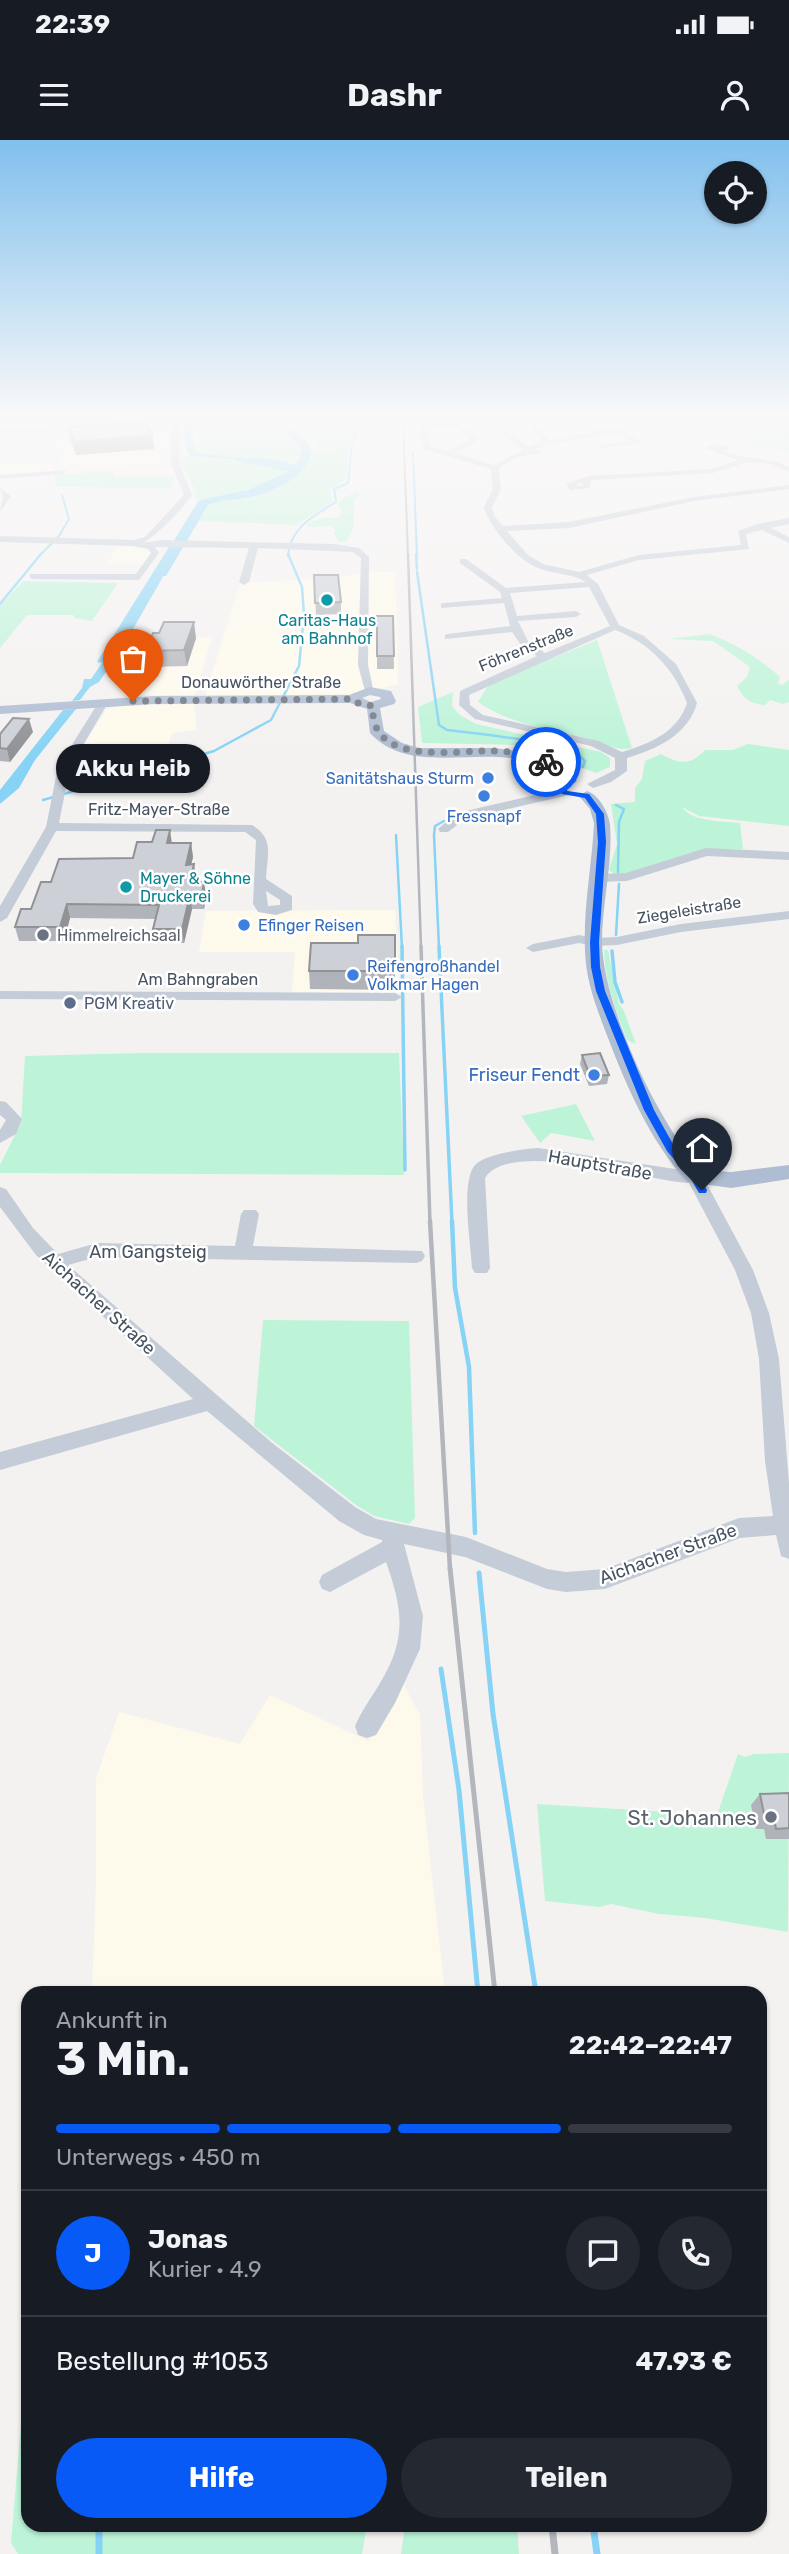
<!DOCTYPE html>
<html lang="de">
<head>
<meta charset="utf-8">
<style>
  :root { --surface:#171b24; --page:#242831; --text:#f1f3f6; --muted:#9ea1a6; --line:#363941; --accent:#085af7 }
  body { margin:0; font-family:Rubik,sans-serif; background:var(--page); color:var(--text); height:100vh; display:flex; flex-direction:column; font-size:26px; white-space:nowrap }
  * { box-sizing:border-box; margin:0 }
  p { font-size:23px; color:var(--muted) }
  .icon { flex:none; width:38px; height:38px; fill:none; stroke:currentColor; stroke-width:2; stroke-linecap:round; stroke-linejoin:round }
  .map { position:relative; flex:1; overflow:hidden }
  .details { position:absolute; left:21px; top:1846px; width:746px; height:546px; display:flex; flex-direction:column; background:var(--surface); border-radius:21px; box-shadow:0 2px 5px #0004 }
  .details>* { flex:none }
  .tools { position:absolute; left:704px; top:21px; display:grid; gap:14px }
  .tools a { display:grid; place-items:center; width:63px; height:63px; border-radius:50%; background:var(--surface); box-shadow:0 2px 5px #0004; font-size:35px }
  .pin { position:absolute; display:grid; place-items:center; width:60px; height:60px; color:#fff; margin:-72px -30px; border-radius:50% 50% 50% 0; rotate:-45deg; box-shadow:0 0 7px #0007 }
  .pin .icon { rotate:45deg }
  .courier { position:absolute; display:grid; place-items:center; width:70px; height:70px; margin:-35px; border:5px solid #085af7; border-radius:50%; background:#fff; color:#222; box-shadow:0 2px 9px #0007 }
  .bubble { position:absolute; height:49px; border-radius:24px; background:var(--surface); box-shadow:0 2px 5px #0004; font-size:23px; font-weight:700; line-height:49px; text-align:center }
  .head em { font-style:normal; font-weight:700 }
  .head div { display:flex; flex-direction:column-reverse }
  .head { display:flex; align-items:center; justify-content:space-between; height:119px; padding:0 35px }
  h1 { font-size:46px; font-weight:700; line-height:52px }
  .bar { display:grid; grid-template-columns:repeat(4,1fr); gap:10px 7px; align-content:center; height:84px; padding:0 35px }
  .bar i { height:9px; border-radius:5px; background:var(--line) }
  .bar .selected { background:var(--accent) }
  .bar p { grid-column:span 4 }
  .line { display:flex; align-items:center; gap:18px; padding:0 35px; border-top:2px solid var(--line) }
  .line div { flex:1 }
  .round { display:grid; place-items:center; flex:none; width:74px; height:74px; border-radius:37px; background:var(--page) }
  .cta { display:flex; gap:14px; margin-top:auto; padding:14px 35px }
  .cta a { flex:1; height:80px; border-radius:42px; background:var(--accent); color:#fff; font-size:28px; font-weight:700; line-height:80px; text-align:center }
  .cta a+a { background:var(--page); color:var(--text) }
  .status { display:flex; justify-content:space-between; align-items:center; height:49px; padding:0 35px; background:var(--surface); direction:ltr }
  .status svg { height:19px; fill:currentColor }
  header { display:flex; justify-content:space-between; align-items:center; height:91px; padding:0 35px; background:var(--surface); font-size:32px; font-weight:700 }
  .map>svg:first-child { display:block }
</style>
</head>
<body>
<div class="status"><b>22:39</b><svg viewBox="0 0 49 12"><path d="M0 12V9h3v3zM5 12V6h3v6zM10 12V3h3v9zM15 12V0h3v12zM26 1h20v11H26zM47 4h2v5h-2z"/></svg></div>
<header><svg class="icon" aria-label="menu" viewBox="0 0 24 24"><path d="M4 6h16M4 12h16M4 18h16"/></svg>Dashr<svg class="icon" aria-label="person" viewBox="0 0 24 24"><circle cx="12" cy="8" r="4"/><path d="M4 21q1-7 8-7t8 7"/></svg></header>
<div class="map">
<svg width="789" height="2414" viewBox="0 0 789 2414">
  <rect width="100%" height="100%" fill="#f4f2f1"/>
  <!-- commercial -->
  <g fill="#fefaeb">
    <polygon points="168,292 166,309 158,323 64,331 56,300"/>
    <polygon points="52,322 55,332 0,336 0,325"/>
    <polygon points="118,405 149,409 152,413 145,424 108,423"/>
    <polygon points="371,432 395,432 398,544 352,554 205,556 240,443 344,437"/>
    <polygon points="143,497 212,497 195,555 121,555"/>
    <polygon points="194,564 197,590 172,593 164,618 102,635 66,633 106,570 119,566"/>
    <polygon points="395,770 399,852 292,852 295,812 199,812 206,771"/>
    <polygon points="403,1544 420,1575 423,1657 445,1853 92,1853 96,1746 96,1639 119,1572 240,1604 270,1555 368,1601"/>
  </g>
  <!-- green -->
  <g fill="#bdf4d8">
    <polygon points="109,278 169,278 172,289 61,299 50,297 47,294 49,289 45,289 48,283 70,283 71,288"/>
    <path d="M197,278H266L271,286L301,307L299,319L282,326L289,330C260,349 229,355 195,360L196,351L178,320L196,312Z"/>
    <path d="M283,278H361L348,312V330L343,342L329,350L333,362L296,385L199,381L208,365L216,361L248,356L301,331L311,312L336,311L337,308L316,307L317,298C307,298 295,291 294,280Z"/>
    <polygon points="686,278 789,278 789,312 759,308 738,297 715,296"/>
    <polygon points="113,331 114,336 173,336 172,348 57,347 54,335"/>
    <polygon points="357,352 359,354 354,360 354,385 347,401 339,402 334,393 336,391 332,386 308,387 307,384 321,378 337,378 343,373 338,364 343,358"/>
    <polygon points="23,441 118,443 92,481 74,478 74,475 27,475 0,508 0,466"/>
    <path d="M710,494C737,505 758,517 780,537L778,543L782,545L789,540V562L783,564L770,560L765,565C750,564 744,559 737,546L747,537L750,527L713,501L669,499Z"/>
    <path d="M597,500L632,608C618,612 605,603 591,599C552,590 511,585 478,562L489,544Z"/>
    <polygon points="453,552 452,566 460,575 476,584 601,612 610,618 610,627 596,633 518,605 422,603 418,567"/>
    <path d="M748,604L789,610V686L699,676L682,667C692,682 722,681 740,683L743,709H704L623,735L614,734L609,730L617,704L611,664L635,662V648L642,639L645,621L661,614C679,624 691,626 705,610H733Z"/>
    <path d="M604,810H608L619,864L624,871L636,904L627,900C616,870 605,842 604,810Z"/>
    <polygon points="140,913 399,913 404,1035 0,1033 0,1025 21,983 25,916"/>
    <polygon points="576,964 595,1001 551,993 540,1003 521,976"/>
    <polygon points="263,1180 409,1181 415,1378 409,1384 374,1376 356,1365 254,1286"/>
    <polygon points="789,1613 788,1792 705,1778 659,1774 611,1764 599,1767 545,1761 537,1664 717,1675 738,1614 745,1617 753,1614"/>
    <polygon points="28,2262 28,2385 367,2385 362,2414 18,2414 11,2403 22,2271"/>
    <polygon points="405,2385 517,2385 519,2414 401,2414"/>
  </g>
  <!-- water -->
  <g fill="#86d3f5">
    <path d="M181,278H190L196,313L276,322L191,316C182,309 187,289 181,278Z"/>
    <polygon points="169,407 180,407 121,510 99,542 90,547 80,560 72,561 82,548 84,539 91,539 102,523 97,522"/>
    <polygon points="76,569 35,620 19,648 0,664 0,650 63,570"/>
  </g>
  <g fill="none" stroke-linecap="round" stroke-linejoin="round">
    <!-- stream-far5 -->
    <g stroke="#86d3f5" stroke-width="2">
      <polyline points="413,313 417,416"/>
      <polyline points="39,416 59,396 69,379 62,355"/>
      <path d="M288,416C290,387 314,376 336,362L334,349L348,343L352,304L364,278"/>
    </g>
    <!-- stream-far4 -->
    <g stroke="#86d3f5" stroke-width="2.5">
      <polyline points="416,414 417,429"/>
      <path d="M417,432L439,585L447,590C477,594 567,601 585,621L583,627"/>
      <polyline points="0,464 41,414"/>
      <polyline points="43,660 214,611 271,580 299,526 304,475 302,447 288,414"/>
      <polyline points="616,665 624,669 619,682 618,732"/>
      <polyline points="396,695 402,808"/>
      <polyline points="616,795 619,744"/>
      <polyline points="439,808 434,695 435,686 444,681"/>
    </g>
    <!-- stream-far3 -->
    <g stroke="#86d3f5" stroke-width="3.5">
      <polyline points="402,806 405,1030"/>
      <polyline points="439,806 452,1083"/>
      <polyline points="612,811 615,842 622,862"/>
    </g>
    <!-- stream-far2 -->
    <polyline stroke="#86d3f5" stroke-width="4.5" points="452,1081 455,1148 469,1227 475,1393"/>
    <!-- stream-far1 -->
    <g stroke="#86d3f5" stroke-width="5">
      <polyline points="479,1433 493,1574 536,1853"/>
      <polyline points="441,1529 459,1650 478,1853"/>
    </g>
    <!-- stream -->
    <g stroke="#86d3f5" stroke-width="7">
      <polyline points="99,2385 99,2414"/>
      <polyline points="593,2385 597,2414"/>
    </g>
    <!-- river -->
    <path fill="#86d3f5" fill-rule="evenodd" d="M272,278H282L310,305C317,333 273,352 250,357C236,360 220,359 208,365L166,436H156L154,433L199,360L248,350L289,331L235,321V317L271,319L294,325L300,318L301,308Z"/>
    <!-- minor -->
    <g fill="#c4ccd7" fill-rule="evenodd">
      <path d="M171,278H178L181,289L179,323L192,355C186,366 152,400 142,403L162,400L334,404L359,408L369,417L368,525L374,553L365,551L358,525L361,418L353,412L258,408L249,442L244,445L239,442L249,408L155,407L159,413L139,440L33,439L30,438V434H136L151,413L148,409L133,406L0,402V396L134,400L145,397L184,355L171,323Z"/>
      <path d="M415,278H422L424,284C445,282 461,280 477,296V301L455,313L494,325L523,310L503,296V292H509L529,307L542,301L523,278H529L549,300L591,293L577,278H584L598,292L666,278H677L624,292L640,300V304L597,309L600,305L630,301L617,293L549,304L536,310H541V314C526,314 510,318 499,329L501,349L492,367L495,377L503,386L569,382L694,357L789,345V349L694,361L569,388L507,391L528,415L543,424L579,432L639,415L741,405L738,391L757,384L789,378V384L771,388L789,397V403L762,390L746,394L749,409L639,420L587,435L598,444L619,485L644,496L676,524L697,563C688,595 657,609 627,618V631L611,642L593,648L587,644L615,630V618L591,606L475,579L459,565L460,551L537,516L521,505L512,492L445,499V495L448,494L510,486L504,463L441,468V464L444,463L502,458L500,452L460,423V419H466L506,448L586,442C571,433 553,434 538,428C517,420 490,388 484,367L493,349L491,329L424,309ZM451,287L460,289L470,300L447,311L430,306L425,288ZM589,447L610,486L545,513L528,501L518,481L576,477L581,474L576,471L517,476L510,453ZM615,490C650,503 674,529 687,563C678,592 649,604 622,612L599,601L483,575L470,565L469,555Z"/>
      <polygon points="47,288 44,292 0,293 0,289"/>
      <path d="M715,303L729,307L726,312C747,320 769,316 789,327V332L772,324L748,322L713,333L591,340L590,348L570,350L566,344L589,336L712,329L738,320L705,308ZM583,342L582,346L575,345Z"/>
      <polygon points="66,330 63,334 0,339 0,335"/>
      <polygon points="0,348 11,356 0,372 3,356"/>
      <path d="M103,560L108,563L70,627L59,683L252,685C275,699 267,715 266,739L292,756V770L276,775L258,772L253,764L256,700L245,692L56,691L7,778L0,782V766L46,687L58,627L98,563ZM266,751L280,760V765L268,766Z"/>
      <polygon points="565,648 571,652 569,655 465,679 448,692 440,692 438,689 457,673"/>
      <polygon points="706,708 789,712 789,720 707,716 627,741 600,742 593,738 600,734 626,733"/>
      <polygon points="789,771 789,779 681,792 617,805 594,806 579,803 533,812 526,808 533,804 579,795 594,798 617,797 681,784"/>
      <polygon points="0,851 395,853 402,857 395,861 0,859"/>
      <polygon points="0,961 6,962 22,979 16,994 0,1003 0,990 6,980 0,975"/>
      <path d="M538,1008L701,1033L753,1130L769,1173L779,1219L789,1343V1419L781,1416L776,1395L740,1398L605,1449L566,1452L547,1449L465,1417L404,1404L423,1476L420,1509L395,1563L376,1595L367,1598L358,1595L355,1586C361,1571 372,1557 380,1543C407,1499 403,1470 386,1422L330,1452L322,1449L319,1442L322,1435L382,1402V1400L364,1395L339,1381L207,1271L0,1330V1312L193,1259L36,1115L0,1067V1047L6,1049L33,1088L58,1114L97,1103L235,1106L241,1074L244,1070H256L259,1074L253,1106L422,1111L425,1116L422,1121L416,1123L97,1117L68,1125L271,1302L355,1367L376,1379L466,1397L547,1429L566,1432L605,1429L739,1378L773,1376L765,1321L759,1219L751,1173L735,1130L689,1043C646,1041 510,998 485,1038L490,1128L487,1133H475L472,1128C471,1104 460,1043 475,1025C485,1014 523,1009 538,1008Z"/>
    </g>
    <!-- major -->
    <g fill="#afbdd2" fill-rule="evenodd">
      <path d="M370,547L391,551L396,561L394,564L380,568L384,591L402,603L419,608H494L525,612L551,620L577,640L575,643C564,646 535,622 516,619C470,610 406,633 370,593L367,569L350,563L154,564L0,574V566L154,556L349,555ZM370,555L380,557L381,559L371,562L362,558Z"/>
      <path d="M587,651C599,655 609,673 610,685C613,723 602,764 602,802C603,866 658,983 701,1030L731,1032L789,1025V1039L731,1048L687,1042C650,1000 628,950 608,898C597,869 586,842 585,811C583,768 592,725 594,683L590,669L579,656Z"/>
    </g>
    <!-- rail-far5 -->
    <polyline stroke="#b3b6bc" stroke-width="2" points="403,278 408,416"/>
    <!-- rail-far4 -->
    <polyline stroke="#b3b6bc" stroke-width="2.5" points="408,414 421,808"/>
    <!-- rail-far3 -->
    <polyline stroke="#b3b6bc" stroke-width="3.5" points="421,806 430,1083"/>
    <!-- rail-far2 -->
    <polyline stroke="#b3b6bc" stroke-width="4.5" points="430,1081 450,1429"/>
    <!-- rail-far1 -->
    <polyline stroke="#b3b6bc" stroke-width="5" points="450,1428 495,1853"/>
    <!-- rail -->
    <polyline stroke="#b3b6bc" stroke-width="7" points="552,2385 555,2414"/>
  </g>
  <!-- wall -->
  <g fill="#b0b3b9">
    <polygon points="68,287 152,295 154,309 76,315 70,301"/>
    <polygon points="314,435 341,462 341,474 316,475"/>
    <polygon points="377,476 393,476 394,529 377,529"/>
    <polygon points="196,498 187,526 148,527 146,511"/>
    <polygon points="33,592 10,622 0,621 0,594"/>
    <polygon points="172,703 191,703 193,717 191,724 196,738 195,742 206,756 204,769 192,769 184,803 156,803 153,789 156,779 70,778 64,801 19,801 15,787 31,769 51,742 133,718"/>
    <polygon points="395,795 395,850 310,849 309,831 358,803"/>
    <polygon points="582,915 609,935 607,944 589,946 580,924"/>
    <polygon points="789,1653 789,1699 766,1699 764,1689 756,1689 751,1665 760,1654"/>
  </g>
  <!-- shaded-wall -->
  <g fill="#909296">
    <polygon points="152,295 154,309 76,315 74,302"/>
    <polygon points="194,482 196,498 187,526 184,510"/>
    <polygon points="29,579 33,592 10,622 7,609"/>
    <polygon points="170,690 172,704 167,703"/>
    <polygon points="191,703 193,717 188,738 186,725"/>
    <polygon points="194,724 196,738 192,756 190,742"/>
    <polygon points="204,742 206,756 204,769 202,755"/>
    <polygon points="190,755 192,769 184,803 182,789"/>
    <polygon points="67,764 70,778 64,801 60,787"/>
  </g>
  <!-- building -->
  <g fill="#cdd0d7" stroke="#909296" stroke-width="2">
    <polygon points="144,281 152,295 74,302 68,287"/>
    <polygon points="314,435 338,435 341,462 315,463"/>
    <polygon points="377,476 393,476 394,516 377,516"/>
    <polygon points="164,482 194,482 184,510 146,511 153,493 159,493"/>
    <polygon points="13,578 29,579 7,609 0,608 0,594"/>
    <polygon points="156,690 170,690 167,703 191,703 186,725 194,724 190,742 204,742 202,755 190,755 182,789 153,789 159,765 67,764 60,787 15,787 21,769 31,769 41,742 51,742 59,719 133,718 137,702 152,702"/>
    <polygon points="358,795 395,795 395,831 309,831 311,803 358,803"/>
    <polygon points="600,913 609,935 590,936 582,915"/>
    <polygon points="789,1653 789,1688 776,1689 774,1678 765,1679 760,1654"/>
  </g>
  <!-- sky -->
  <linearGradient id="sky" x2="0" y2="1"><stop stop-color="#81c0ed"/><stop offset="0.45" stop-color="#faf9f9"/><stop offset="1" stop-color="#faf9f9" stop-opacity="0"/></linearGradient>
  <rect width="789" height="616" fill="url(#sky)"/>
  <!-- route -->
  <polygon fill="#085af7" points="543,621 548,621 572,639 565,647 567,651 589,654 604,674 606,702 599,802 600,827 605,851 654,970 674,1006 699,1035 707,1050 706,1053 699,1053 691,1039 667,1011 644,970 596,851 591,827 590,802 598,702 596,674 585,658 562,654 558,647 565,640 543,624"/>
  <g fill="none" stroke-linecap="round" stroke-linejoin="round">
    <!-- done -->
    <path stroke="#848a93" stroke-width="7" stroke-dasharray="0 12.6" d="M133,561L354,559L359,564L373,566C369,627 455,610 493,611C511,611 529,615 546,622"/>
  </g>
  <!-- markers -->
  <g fill="#0f9aa8" stroke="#fff" stroke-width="2.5">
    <circle cx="327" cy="460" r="7"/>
    <circle cx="126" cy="747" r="7"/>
  </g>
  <g fill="#3f7fe0" stroke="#fff" stroke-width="2.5">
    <circle cx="488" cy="638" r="7"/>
    <circle cx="484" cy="656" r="7"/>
    <circle cx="244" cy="785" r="7"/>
    <circle cx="353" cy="835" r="7"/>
    <circle cx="594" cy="935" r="7"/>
  </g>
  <g fill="#6b7280" stroke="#fff" stroke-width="2.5">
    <circle cx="43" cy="795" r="7"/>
    <circle cx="771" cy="1677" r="7"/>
  </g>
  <circle fill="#5c6f8a" stroke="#fff" stroke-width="2.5" cx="70" cy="863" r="7"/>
  <g text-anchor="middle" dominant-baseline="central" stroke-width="5" stroke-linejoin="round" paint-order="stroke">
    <!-- far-culture labels -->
    <g font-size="16" fill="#0d838f" stroke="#fff">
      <text x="327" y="480">Caritas-Haus<tspan x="327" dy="18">am Bahnhof</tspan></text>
      <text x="140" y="738" text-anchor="start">Mayer &amp; Söhne<tspan x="140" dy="18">Druckerei</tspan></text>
    </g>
    <!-- far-street labels -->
    <g font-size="16" fill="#475261" stroke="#fff">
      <text transform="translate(526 508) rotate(-22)">Föhrenstraße</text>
      <text x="261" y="542">Donauwörther Straße</text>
      <text x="159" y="669">Fritz-Mayer-Straße</text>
      <text transform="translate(689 770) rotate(-9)">Ziegeleistraße</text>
      <text x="198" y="839">Am Bahngraben</text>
    </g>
    <!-- far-shop labels -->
    <g font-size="16" fill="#366cbe" stroke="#fff" text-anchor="start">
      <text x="474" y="638" text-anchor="end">Sanitätshaus Sturm</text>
      <text x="484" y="676" text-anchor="middle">Fressnapf</text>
      <text x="258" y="785">Efinger Reisen</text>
      <text x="367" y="826">Reifengroßhandel<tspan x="367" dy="18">Volkmar Hagen</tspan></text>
    </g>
    <!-- far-worship labels -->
    <g font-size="16" fill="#5b616d" stroke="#fff" text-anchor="start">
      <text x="57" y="795">Himmelreichsaal</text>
    </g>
    <!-- far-service labels -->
    <g font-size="16" fill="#4e5e75" stroke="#fff" text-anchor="start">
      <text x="84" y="863">PGM Kreativ</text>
    </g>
    <!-- shop labels -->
    <g font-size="18" fill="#366cbe" stroke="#fff" text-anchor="end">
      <text x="580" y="935">Friseur Fendt</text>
    </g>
    <!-- street labels -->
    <g font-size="18" fill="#475261" stroke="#fff">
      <text transform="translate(600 1025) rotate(10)">Hauptstraße</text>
      <text x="148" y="1112">Am Gangsteig</text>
      <text transform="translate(99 1163) rotate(42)">Aichacher Straße</text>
      <text transform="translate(668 1414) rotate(-20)">Aichacher Straße</text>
    </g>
    <!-- near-worship labels -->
    <g font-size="21" fill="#5b616d" stroke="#fff" text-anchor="end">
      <text x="757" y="1677">St. Johannes</text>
    </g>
  </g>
</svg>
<div class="tools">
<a><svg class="icon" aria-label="locate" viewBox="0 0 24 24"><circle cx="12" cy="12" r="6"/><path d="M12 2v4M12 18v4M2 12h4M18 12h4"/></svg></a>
</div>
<div class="pin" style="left:133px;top:561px;background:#ea580c"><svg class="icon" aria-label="bag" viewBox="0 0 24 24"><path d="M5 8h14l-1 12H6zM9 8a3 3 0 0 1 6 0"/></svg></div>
<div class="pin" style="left:702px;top:1050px;background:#1f2937"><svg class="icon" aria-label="home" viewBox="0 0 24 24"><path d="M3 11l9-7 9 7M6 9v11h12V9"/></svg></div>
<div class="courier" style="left:546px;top:622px"><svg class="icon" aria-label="bike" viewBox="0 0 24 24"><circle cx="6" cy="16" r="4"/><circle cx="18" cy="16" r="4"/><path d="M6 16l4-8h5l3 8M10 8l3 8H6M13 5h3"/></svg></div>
<div class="bubble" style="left:56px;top:604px;width:154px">Akku Heib</div>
<section class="details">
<div class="head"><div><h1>3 Min.</h1><p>Ankunft in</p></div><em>22:42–22:47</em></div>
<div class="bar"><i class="selected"></i><i class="selected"></i><i class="selected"></i><i></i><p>Unterwegs · 450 m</p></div>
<div class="line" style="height:126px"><b class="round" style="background:var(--accent);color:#fff">J</b><div><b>Jonas</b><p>Kurier · 4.9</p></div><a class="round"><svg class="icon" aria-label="chat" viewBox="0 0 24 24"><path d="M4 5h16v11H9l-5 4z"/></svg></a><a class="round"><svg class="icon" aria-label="phone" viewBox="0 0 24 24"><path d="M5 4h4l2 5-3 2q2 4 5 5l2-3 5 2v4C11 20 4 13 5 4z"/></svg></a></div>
<div class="line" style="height:91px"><div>Bestellung #1053</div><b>47.93 €</b></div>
<div class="cta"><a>Hilfe</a><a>Teilen</a></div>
</section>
</div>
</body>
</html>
